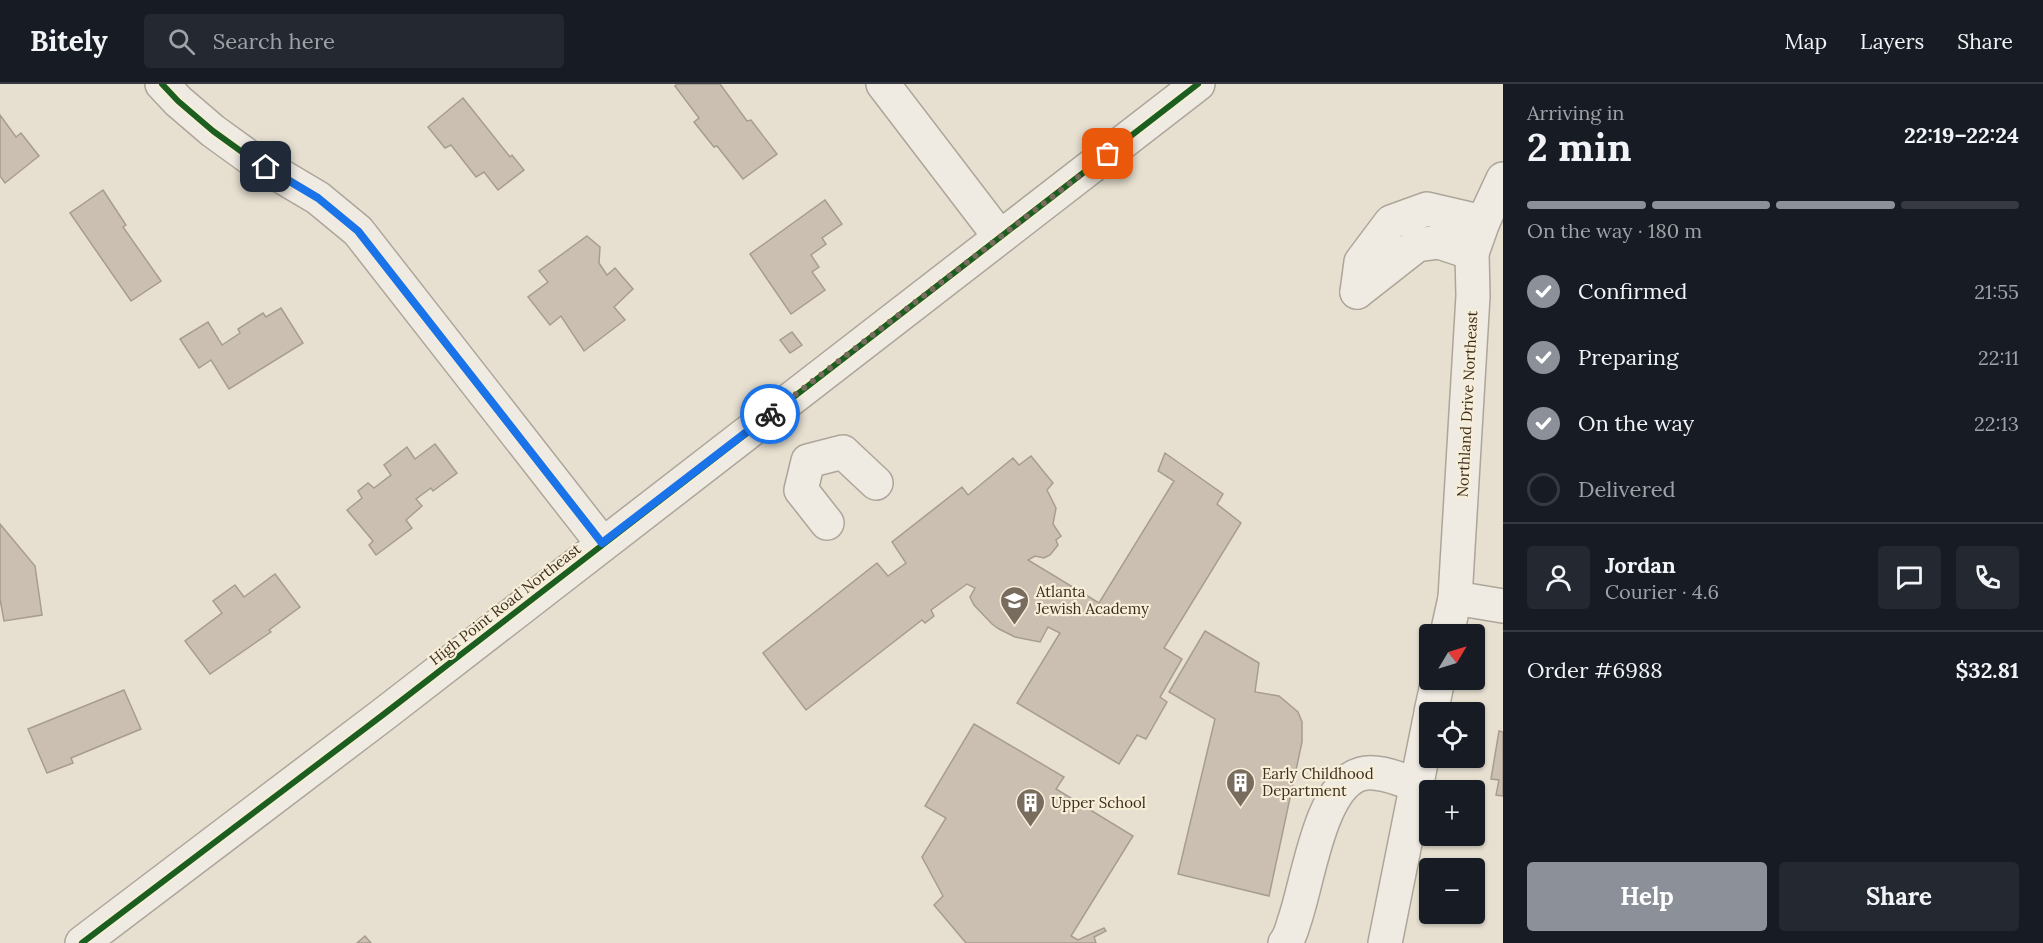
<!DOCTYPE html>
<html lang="en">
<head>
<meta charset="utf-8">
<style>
  :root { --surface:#171b24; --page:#242831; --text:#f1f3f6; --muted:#9ea1a6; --line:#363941; --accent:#8c9099 }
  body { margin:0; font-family:Lora,serif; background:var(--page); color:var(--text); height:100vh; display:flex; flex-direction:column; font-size:22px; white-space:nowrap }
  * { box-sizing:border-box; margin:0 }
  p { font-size:20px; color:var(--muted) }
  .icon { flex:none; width:33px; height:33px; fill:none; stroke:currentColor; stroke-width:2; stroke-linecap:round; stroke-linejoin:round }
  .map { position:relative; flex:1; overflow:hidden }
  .drawer { display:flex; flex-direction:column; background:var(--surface); width:540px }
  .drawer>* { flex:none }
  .needle { width:39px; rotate:52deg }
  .buttons { position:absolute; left:1419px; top:540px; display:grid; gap:12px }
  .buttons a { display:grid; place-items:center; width:66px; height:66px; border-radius:6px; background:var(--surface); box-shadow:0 2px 4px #0004; font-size:30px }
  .pin { position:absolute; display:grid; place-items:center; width:51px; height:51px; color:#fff; margin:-26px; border-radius:12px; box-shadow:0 3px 9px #0006 }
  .courier { position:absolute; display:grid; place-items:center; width:60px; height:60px; margin:-30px; border:4px solid #1a73e8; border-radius:50%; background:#fff; color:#222; box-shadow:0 2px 8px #0007 }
  .summary em { font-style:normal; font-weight:700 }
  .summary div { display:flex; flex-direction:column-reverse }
  .summary { display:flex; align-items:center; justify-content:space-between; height:102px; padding:0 24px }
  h1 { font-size:39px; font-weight:700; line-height:45px }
  .bar { display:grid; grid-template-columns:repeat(4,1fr); gap:9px 6px; align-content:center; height:72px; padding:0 24px }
  .bar i { height:8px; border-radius:4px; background:var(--line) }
  .bar .active { background:var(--accent) }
  .bar p { grid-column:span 4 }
  .line { display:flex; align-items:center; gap:15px; padding:0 24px; border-top:2px solid var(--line) }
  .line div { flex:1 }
  .round { display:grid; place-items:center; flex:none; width:63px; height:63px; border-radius:6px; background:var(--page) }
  ol { padding:0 24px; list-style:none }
  li { display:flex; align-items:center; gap:18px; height:66px }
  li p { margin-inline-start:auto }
  li .icon { padding:6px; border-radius:50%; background:var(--accent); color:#fff; stroke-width:4 }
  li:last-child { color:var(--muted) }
  li i { width:33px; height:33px; border:3px solid var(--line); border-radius:50% }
  .cta { display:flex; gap:12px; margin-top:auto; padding:12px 24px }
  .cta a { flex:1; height:69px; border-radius:6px; background:var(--accent); color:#fff; font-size:24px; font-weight:700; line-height:69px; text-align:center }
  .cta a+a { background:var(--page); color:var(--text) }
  header { display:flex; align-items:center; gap:36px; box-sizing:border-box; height:84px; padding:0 30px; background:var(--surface); border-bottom:2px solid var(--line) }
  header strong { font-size:28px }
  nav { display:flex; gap:33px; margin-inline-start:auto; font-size:21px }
  .search { width:420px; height:54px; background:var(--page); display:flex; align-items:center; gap:15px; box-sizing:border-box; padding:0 21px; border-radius:6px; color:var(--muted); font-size:22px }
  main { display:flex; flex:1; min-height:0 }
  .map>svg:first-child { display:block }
</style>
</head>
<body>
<header>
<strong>Bitely</strong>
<div class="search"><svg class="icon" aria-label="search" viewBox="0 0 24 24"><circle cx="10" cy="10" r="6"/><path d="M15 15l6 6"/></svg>Search here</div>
<nav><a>Map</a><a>Layers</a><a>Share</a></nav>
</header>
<main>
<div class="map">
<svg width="1503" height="859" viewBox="0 0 1503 859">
  <rect width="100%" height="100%" fill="#e7e0d1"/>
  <!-- building -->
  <g fill="#cbbfb2" stroke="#a89c90" stroke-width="1.5">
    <polygon points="677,0 720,0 747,37 751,36 777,70 743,95 717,62 714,63 694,38 699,34 675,2"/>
    <polygon points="463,14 510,73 512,71 524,86 498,106 484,88 476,93 451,61 445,64 428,43"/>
    <polygon points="0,31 16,53 21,49 39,72 5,99 0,92"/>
    <polygon points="103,106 126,141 123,143 161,197 131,217 70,129"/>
    <polygon points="825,116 842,140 822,154 826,160 811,171 819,183 812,188 825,206 791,230 750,170"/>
    <polygon points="587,152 600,163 599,179 607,191 615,184 633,205 614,223 625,236 584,267 561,232 550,241 528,213 548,198 539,187"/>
    <polygon points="281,224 303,259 229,305 211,276 199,284 180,255 208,238 222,261 240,249 238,245 263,229 266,233"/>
    <polygon points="792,248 802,261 790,269 780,256"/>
    <polygon points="435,360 457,389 433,407 431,404 416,415 422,422 406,436 412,444 376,471 369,461 373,457 347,426 362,414 358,407 368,399 374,404 391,391 384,381 407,363 415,375"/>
    <polygon points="1165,369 1223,410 1217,420 1241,439 1164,564 1182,575 1160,613 1167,618 1146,655 1137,651 1119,680 1017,619 1060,549 1048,543 1040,558 1015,553 999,545 992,540 974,521 970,513 975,504 967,500 931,526 934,532 925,539 922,536 806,626 763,569 877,479 888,492 906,479 892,458 962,403 968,411 1013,374 1019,381 1031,372 1053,399 1047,406 1056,424 1053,440 1061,452 1056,456 1058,461 1050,471 1044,474 1035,472 1028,476 1099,519 1174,397 1158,387"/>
    <polygon points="0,440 35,482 42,531 4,537 0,515"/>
    <polygon points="275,490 300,523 269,546 271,548 210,590 185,557 222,529 213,517 235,501 244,513"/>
    <polygon points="1205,547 1259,579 1255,608 1279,612 1298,628 1302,638 1302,658 1269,812 1178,790 1215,635 1169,608"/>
    <polygon points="124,606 141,645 71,674 73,679 47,689 28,645"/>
    <polygon points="974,640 1064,693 1056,705 1133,752 1071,852 1078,856 1104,844 1106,847 1094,853 1096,859 966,859 934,821 943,812 922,773 946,734 925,722"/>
    <polygon points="1499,647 1503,648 1503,712 1496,711 1499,696 1491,695"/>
    <polygon points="365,852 371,859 357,859"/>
  </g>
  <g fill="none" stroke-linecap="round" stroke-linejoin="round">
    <defs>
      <g id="minor">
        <polyline points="162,0 178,17 213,47 249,73 318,114 358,147 602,459"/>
        <polyline points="883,0 1000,153"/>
        <polyline points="1357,208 1361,178 1391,138 1427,125 1483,138"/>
        <polyline points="1357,208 1417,161 1439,158 1472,169"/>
        <polyline points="827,439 801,406 808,377 843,368 876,399"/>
        <polyline points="1455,514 1503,522"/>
        <polyline points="1447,550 1455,514 1473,212 1472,169 1483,138 1503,95"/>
        <polyline points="1431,628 1438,596"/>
        <polyline points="82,859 384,630 1198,0"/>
        <path d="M1285,859C1290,853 1292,845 1294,838C1308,800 1319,702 1361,690C1378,685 1400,696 1415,700"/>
        <polyline points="1385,859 1430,634"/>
      </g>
    </defs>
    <!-- minor casing -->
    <use href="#minor" stroke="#ada599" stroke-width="36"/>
    <!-- minor -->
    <use href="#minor" stroke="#efebe3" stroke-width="33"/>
    <defs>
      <g id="cycleway">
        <polyline points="162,0 178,17 213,47 249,73 318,114 358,147 602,459"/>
        <polyline points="82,859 384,630 1198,0"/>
      </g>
    </defs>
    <!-- cycleway casing -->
    <use href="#cycleway" stroke="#f7eed8" stroke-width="10"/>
    <!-- cycleway -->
    <use href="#cycleway" stroke="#1b5e20" stroke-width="6"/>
  </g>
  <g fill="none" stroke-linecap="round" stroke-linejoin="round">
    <!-- done -->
    <polyline stroke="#786c5e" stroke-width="6" stroke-dasharray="0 10.8" points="770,330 1108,70"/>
    <!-- route -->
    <polyline stroke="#1a73e8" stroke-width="8" points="266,83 318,114 358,147 602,459 770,330"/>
  </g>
  <!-- icons -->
  <defs>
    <symbol id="school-pin" viewBox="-11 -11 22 30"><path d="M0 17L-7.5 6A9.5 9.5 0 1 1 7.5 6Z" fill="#786c5e" stroke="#f7eed8"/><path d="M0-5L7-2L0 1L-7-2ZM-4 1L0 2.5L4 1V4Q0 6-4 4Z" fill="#fff"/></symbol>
    <symbol id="building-pin" viewBox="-11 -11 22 30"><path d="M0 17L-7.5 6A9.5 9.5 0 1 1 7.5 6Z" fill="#786c5e" stroke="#f7eed8"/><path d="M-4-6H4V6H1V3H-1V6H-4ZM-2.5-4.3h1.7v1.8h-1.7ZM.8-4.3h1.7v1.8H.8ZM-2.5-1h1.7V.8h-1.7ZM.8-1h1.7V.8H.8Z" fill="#fff"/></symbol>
  </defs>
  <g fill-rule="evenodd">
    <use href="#school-pin" x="998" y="500" width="33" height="45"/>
    <use href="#building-pin" x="1224" y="682" width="33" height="45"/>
    <use href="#building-pin" x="1014" y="702" width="33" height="45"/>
  </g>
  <g text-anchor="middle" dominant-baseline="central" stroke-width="4.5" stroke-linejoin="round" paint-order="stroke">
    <!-- street labels -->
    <g font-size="15" fill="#3d2e20" stroke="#f7eed8">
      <text transform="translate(1467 320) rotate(-87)">Northland Drive Northeast</text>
      <text transform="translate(505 520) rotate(-38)">High Point Road Northeast</text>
    </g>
    <!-- poi labels -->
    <g font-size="15" fill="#3d2e20" stroke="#f7eed8" text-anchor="start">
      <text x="1036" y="507">Atlanta<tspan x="1036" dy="17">Jewish Academy</tspan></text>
      <text x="1262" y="689">Early Childhood<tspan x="1262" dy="17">Department</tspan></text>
      <text x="1051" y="718">Upper School</text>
    </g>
  </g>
</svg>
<div class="buttons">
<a><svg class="needle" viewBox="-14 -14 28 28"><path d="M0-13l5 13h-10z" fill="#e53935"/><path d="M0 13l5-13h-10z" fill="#9ea1a6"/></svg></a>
<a><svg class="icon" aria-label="locate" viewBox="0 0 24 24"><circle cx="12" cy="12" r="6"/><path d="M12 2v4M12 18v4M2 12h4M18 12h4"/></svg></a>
<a>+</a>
<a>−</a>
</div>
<div class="pin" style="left:1108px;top:70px;background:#ea580c"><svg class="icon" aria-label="bag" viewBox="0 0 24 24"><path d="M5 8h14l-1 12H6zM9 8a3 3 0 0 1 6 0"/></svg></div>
<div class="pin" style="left:266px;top:83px;background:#1f2937"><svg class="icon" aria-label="home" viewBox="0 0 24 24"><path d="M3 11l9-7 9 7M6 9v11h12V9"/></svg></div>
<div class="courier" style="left:770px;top:330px"><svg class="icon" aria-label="bike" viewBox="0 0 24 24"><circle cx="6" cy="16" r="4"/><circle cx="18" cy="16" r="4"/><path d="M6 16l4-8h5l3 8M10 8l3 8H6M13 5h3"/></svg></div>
</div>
<section class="drawer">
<div class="summary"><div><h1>2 min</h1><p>Arriving in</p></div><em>22:19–22:24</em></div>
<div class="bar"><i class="active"></i><i class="active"></i><i class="active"></i><i></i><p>On the way · 180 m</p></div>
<ol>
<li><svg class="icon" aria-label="check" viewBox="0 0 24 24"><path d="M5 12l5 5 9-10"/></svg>Confirmed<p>21:55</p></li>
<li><svg class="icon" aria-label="check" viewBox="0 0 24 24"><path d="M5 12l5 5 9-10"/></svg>Preparing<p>22:11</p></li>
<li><svg class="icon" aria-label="check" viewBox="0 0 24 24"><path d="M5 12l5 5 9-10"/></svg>On the way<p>22:13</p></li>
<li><i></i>Delivered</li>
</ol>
<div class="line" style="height:108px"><a class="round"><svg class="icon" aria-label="person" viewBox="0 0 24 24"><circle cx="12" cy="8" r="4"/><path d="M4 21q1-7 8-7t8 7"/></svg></a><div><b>Jordan</b><p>Courier · 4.6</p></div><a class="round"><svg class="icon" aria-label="chat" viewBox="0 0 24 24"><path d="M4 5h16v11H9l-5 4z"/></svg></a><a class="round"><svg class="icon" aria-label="phone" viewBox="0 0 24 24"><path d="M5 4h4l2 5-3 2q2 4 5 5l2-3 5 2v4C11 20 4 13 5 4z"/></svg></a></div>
<div class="line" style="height:78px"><div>Order #6988</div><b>$32.81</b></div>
<div class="cta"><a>Help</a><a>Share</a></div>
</section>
</main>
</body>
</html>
